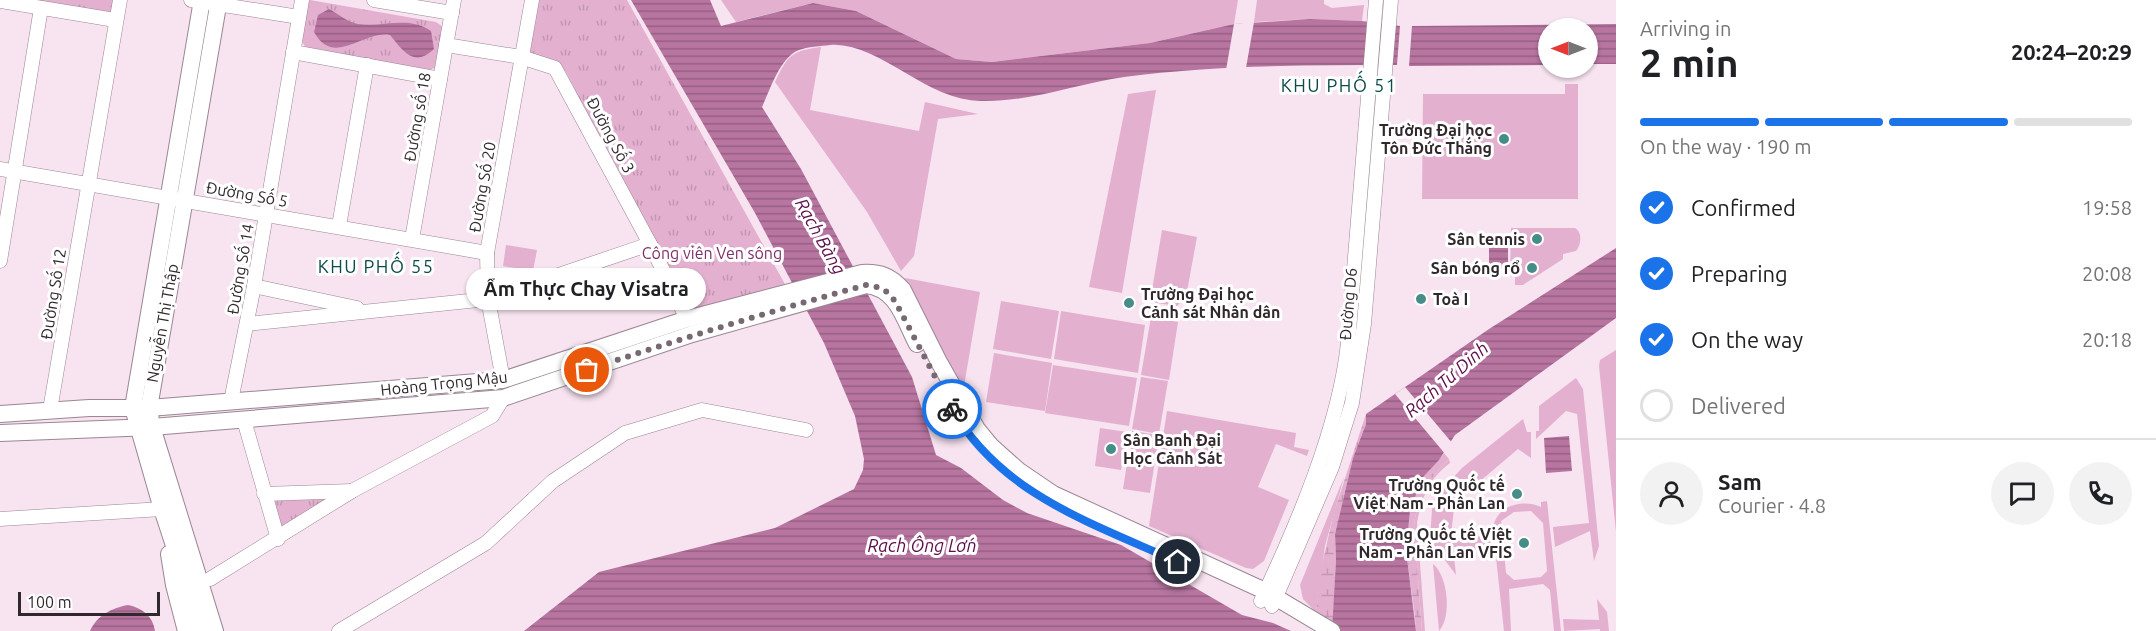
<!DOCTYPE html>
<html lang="en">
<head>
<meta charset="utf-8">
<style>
  :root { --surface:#fff; --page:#f2f2f2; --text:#202124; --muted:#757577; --line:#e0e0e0; --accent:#1a73e8 }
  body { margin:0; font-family:Ubuntu,sans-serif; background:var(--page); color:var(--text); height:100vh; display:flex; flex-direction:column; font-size:22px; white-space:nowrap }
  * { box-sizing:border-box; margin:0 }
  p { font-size:20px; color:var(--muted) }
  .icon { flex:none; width:33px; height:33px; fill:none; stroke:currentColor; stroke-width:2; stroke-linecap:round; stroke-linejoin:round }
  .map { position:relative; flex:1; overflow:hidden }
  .details { display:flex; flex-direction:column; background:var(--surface); width:540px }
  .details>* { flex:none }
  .needle { width:39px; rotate:270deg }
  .controls { position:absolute; left:1538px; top:18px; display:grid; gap:12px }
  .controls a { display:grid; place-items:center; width:60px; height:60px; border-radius:50%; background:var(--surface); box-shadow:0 2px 4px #0004; font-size:30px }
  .scale { position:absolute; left:18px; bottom:15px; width:142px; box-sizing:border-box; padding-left:6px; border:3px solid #30282d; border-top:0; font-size:16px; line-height:21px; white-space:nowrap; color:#30282d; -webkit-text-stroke:4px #fff; paint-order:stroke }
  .pin { position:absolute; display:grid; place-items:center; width:51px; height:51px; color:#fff; margin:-26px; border:3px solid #fff; border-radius:50%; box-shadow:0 2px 6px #0007 }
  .courier { position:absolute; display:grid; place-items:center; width:60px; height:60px; margin:-30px; border:4px solid #1a73e8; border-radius:50%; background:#fff; color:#222; box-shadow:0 2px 8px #0007 }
  .bubble { position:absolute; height:42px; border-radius:21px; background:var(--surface); box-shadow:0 2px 4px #0004; font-size:20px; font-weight:600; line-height:42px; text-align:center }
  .summary em { font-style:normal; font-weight:600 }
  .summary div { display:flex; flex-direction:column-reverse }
  .summary { display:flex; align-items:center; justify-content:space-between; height:102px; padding:0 24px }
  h1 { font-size:39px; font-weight:600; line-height:45px }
  .bar { display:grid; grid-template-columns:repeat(4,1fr); gap:9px 6px; align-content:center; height:72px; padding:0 24px }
  .bar i { height:8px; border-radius:4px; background:var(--line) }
  .bar .selected { background:var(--accent) }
  .bar p { grid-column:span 4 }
  .line { display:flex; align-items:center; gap:15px; padding:0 24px; border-top:2px solid var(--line) }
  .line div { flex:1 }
  .round { display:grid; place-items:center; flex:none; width:63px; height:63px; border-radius:32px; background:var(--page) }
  ol { padding:0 24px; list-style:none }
  li { display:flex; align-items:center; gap:18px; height:66px }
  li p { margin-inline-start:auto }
  li .icon { padding:6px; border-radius:50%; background:var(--accent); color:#fff; stroke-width:4 }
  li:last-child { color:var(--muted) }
  li i { width:33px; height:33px; border:3px solid var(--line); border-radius:50% }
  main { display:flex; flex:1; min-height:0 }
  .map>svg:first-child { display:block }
</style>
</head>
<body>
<main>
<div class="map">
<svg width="1616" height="631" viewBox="0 0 1616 631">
  <defs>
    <pattern id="wetland-marsh" width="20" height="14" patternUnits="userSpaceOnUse" patternTransform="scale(1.5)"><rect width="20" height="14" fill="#e3b0d0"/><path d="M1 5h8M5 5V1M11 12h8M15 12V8" fill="none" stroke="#c397b3"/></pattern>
    <pattern id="park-tufts" width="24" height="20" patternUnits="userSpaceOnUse" patternTransform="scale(1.5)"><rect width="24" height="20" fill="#e3b0d0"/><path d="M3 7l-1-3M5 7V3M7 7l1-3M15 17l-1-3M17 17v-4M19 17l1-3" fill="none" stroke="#c397b3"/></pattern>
    <pattern id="water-rules" width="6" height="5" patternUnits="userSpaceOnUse" patternTransform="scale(1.5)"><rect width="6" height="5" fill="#b775a0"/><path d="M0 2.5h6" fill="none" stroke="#956083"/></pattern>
  </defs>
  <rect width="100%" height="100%" fill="#f8e3f0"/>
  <!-- green -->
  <g fill="#e3b0d0" fill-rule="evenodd">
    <polygon points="721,0 1238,0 1234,24 1150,43 992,62 956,59 856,11 813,3 736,22"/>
    <polygon points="1257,0 1324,0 1324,4 1332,8 1364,5 1362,21 1310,19 1254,22"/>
    <path d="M821,47L810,110L919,131L925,102L978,114L938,119L914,256L901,271L867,212L775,82C788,55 791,51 821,47Z"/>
    <polygon points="1565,84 1578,84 1578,199 1422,199 1423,94 1565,94"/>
    <polygon points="1156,90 1122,293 1089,287 1128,94"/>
    <path d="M1511,228H1575C1583,233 1581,245 1576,251L1563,254V259L1523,285H1515V277L1510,276Z"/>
    <polygon points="1162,230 1197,237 1186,297 1177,306 1150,302"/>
    <polygon points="506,245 537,250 533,271 503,266"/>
    <polygon points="905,278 980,292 963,392"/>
    <polygon points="1001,301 1059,311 1051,359 993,349"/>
    <polygon points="1061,311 1145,325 1138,373 1054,359"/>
    <polygon points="1151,317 1178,322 1169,380 1141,375"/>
    <polygon points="1616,350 1616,532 1599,366 1600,360"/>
    <polygon points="994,353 1052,363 1045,411 986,402"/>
    <polygon points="1053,365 1137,378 1129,426 1045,413"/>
    <polygon points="1141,377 1168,381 1159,434 1132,429"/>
    <polygon points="1576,378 1583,389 1599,546 1594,561 1590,531 1555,547 1553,527 1589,523 1577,414 1566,411 1536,439 1536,431 1539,431 1539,406"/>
    <polygon points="1167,411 1296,433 1294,447 1309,450 1307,456 1276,444 1258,487 1289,500 1264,561 1253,569 1246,568 1149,526"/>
    <polygon points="1523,419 1527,432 1531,432 1531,458 1518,449 1466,493 1454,508 1451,535 1492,537 1493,550 1453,547 1456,575 1430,540 1432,509 1436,496 1462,468"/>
    <polygon points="1100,428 1127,432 1121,470 1095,466"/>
    <polygon points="1132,431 1159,435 1150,493 1123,489"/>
    <path d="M1449,459L1450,463C1429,478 1421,499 1417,523L1425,631H1422L1414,525C1418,496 1428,480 1449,459Z"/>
    <polygon points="1344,477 1325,546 1316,612 1303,599 1300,585"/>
    <path d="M1547,501L1561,631H1554L1550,590L1543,584L1509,589L1511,631H1504L1493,530C1494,507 1521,498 1541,507V502ZM1531,511L1543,523L1547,571L1541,577L1514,580L1506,573L1501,521L1514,512Z"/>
    <path d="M1433,564C1448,576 1452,617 1439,631Z"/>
    <polygon points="1597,599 1607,612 1609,631 1600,631 1600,629 1564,631 1563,619 1599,620"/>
  </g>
  <!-- wetland -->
  <g fill="url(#wetland-marsh)">
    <polygon points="1366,414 1366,424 1353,458 1335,534 1336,560 1333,622 1316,612 1321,569 1334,512"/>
    <path d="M1444,453L1449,459C1428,480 1418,496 1414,525L1422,631H1416C1414,582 1391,522 1422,477C1429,468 1438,462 1444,453Z"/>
  </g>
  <!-- park -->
  <g fill="url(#park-tufts)">
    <polygon points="17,0 115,0 113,13 104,16"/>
    <polygon points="310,0 436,22 443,27 436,67 428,71 306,48 301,40 307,2"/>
    <polygon points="537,0 627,0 786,286 693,312 686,308 566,72 556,62 532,55 529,49"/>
    <polygon points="334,495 280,530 273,502 276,497"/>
  </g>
  <!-- water -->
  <g fill="url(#water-rules)">
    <path d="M631,0H710L721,26L813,3L856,11L956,59L992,62L1150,43L1234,24L1310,19L1362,21L1400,26L1397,65C1307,65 1214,65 1124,77C1076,84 1031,102 981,101C926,101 878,41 830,45C821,46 807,47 799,50C780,57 770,90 762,107L801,169L912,377L936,455L961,468L1003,500L1027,513L1121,545L1242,615L1273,623L1291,631H524L599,572L775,528L854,489L863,470L864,459L855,416L824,343L755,213Z"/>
    <path d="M329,9C339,14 347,22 358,24C382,28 408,15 431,31L434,49C414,68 403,51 390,35C363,30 334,68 314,32L318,15Z"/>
    <polygon points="1616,24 1616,64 1587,64 1587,28 1548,28 1548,65 1409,66 1412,26"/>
    <rect x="1489" y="234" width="19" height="35"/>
    <polygon points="1616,248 1616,318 1455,435 1439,460 1423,477 1410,510 1406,550 1416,631 1332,631 1336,560 1335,534 1353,458 1366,424 1366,414 1489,329"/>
    <polygon points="1569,436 1572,471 1546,473 1544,438"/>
    <path d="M128,605C142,608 153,616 155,631H90C97,615 112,608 128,605Z"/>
  </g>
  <!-- pier -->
  <g fill="#f8e3f0">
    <polygon points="1254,22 1246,68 1226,70 1234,24"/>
    <polygon points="1405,387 1453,444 1446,455 1395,394"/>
  </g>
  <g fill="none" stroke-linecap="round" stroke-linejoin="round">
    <defs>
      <g id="minor">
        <polyline points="191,0 299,17"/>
        <polyline points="374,0 452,13"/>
        <polyline points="0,1 115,20"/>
        <polyline points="446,45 521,57 555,68 650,244 687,319"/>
        <polyline points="293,52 440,79"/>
        <polyline points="0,169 487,253"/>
        <polyline points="339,226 367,65"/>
        <polyline points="412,239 454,0"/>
        <polyline points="0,261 41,8"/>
        <polyline points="254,286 357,308"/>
        <polyline points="247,324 488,299 650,244"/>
        <polyline points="503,380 488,299 487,253 532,0"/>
        <polyline points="231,401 254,286 302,0"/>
        <polyline points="50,410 120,0"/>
        <polyline points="244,420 278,539"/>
        <polyline points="264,494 352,491"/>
        <polyline points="0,519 162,509"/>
        <polyline points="210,579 352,491 492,416 503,398"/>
        <path d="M1261,601C1297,525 1339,427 1348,343L1376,0"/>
        <polyline points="1272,606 1332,467 1352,403 1364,324 1391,0"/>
        <polyline points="339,631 486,543 553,481 625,433 702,410 806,430"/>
      </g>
      <g id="major">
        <polyline points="202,0 133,408 162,509 202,631"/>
        <path d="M0,414L89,408H149L503,380L687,319L862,273C880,272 891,276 903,290L939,362L977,429L991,446L1019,471L1053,494L1265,591L1332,631"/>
        <path d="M0,433L152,427L503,398L692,334L866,285C897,288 904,319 917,344"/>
        <polyline points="169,554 174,585 186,631"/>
        <polyline points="215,631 152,427 149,408 219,0"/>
      </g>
    </defs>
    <!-- minor casing -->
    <use href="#minor" stroke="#9a8793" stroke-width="15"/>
    <!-- major casing -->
    <use href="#major" stroke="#9a8793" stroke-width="18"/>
    <!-- minor -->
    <use href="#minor" stroke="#fff" stroke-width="14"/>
    <!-- major -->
    <use href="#major" stroke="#fff" stroke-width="16"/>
  </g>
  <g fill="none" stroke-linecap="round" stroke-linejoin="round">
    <!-- done -->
    <path stroke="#766971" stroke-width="6" stroke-dasharray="0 10.8" d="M587,370C679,339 772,311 866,285C881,287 888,290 896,303L952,409"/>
    <!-- route -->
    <path stroke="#1a73e8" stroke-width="8" d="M952,409C1002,495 1092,523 1178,562"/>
  </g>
  <!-- markers -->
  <g fill="#468d89" stroke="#fff" stroke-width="2">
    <circle cx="1504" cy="139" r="6"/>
    <circle cx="1537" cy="239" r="6"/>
    <circle cx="1532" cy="268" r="6"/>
    <circle cx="1421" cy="299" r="6"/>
    <circle cx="1129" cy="303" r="6"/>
    <circle cx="1111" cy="449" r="6"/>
    <circle cx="1517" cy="494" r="6"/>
    <circle cx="1524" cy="543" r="6"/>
  </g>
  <g text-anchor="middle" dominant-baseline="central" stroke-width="6" stroke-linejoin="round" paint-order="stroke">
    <!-- street labels -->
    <g font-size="16" fill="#30282d" stroke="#fff">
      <text transform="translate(417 117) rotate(-80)">Đường số 18</text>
      <text transform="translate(611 135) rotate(62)">Đường Số 3</text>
      <text transform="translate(482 187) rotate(-80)">Đường Số 20</text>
      <text transform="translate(247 194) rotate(10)">Đường Số 5</text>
      <text transform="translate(240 269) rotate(-80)">Đường Số 14</text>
      <text transform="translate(53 294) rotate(-81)">Đường Số 12</text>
      <text transform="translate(1348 304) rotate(-85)">Đường D6</text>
      <text transform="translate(162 323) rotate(-80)">Nguyễn Thị Thập</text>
      <text transform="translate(444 383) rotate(-6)">Hoàng Trọng Mậu</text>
    </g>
    <!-- poi labels -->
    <g font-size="16" font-weight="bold" fill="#30282d" stroke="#fff" text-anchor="end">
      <text x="1492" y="130">Trường Đại học<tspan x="1492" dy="18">Tôn Đức Thắng</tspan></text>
      <text x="1525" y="239">Sân tennis</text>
      <text x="1520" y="268">Sân bóng rổ</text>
      <text x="1141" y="294" text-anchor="start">Trường Đại học<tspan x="1141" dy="18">Cảnh sát Nhân dân</tspan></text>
      <text x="1433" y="299" text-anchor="start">Toà I</text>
      <text x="1123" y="440" text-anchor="start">Sân Banh Đại<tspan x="1123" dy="18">Học Cảnh Sát</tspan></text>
      <text x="1505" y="485">Trường Quốc tế<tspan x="1505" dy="18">Việt Nam - Phần Lan</tspan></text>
      <text x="1512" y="534">Trường Quốc tế Việt<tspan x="1512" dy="18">Nam - Phần Lan VFIS</tspan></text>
    </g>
    <!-- park labels -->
    <g font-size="16" fill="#7f2f68" stroke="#fff">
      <text x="712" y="253">Công viên Ven sông</text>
    </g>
    <!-- neighbourhood labels -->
    <g font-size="18" letter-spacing="1.5" fill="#0c4b49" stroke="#fff">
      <text x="1339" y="85">KHU PHỐ 51</text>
      <text x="376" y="266">KHU PHỐ 55</text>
    </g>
    <!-- water labels -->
    <g font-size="18" font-style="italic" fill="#5e0d4a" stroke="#fff">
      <text transform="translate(821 236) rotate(61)">Rạch Bàng</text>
      <text transform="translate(1446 379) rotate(-41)">Rạch Tư Dinh</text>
      <text x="922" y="545">Rạch Ông Lớn</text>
    </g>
  </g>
</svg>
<div class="controls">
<a><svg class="needle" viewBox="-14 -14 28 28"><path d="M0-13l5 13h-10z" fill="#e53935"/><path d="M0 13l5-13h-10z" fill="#757577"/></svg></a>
</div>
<div class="scale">100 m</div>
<div class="pin" style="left:587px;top:370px;background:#ea580c"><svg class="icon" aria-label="bag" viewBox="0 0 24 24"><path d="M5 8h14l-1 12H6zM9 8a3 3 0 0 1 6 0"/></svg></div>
<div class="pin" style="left:1178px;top:562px;background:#1f2937"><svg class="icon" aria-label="home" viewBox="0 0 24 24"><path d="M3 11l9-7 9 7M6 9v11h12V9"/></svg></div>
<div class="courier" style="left:952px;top:409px"><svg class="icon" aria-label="bike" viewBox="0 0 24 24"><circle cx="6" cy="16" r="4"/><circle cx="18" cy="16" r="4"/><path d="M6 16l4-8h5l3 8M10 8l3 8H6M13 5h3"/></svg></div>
<div class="bubble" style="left:466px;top:268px;width:240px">Ẩm Thực Chay Visatra</div>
</div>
<section class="details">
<div class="summary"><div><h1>2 min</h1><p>Arriving in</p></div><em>20:24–20:29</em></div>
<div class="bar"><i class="selected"></i><i class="selected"></i><i class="selected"></i><i></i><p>On the way · 190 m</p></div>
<ol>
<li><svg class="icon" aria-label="check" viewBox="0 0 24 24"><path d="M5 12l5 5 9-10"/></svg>Confirmed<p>19:58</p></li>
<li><svg class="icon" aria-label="check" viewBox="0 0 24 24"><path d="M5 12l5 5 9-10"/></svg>Preparing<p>20:08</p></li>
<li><svg class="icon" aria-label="check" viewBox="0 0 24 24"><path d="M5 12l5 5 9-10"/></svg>On the way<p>20:18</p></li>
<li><i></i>Delivered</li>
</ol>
<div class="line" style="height:108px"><a class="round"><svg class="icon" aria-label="person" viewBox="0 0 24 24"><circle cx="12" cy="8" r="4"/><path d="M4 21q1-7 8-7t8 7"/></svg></a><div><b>Sam</b><p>Courier · 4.8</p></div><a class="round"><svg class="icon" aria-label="chat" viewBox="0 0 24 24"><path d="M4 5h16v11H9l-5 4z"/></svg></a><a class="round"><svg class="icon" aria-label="phone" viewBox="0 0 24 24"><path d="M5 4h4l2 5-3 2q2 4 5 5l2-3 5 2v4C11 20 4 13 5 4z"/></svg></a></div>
</section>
</main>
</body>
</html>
